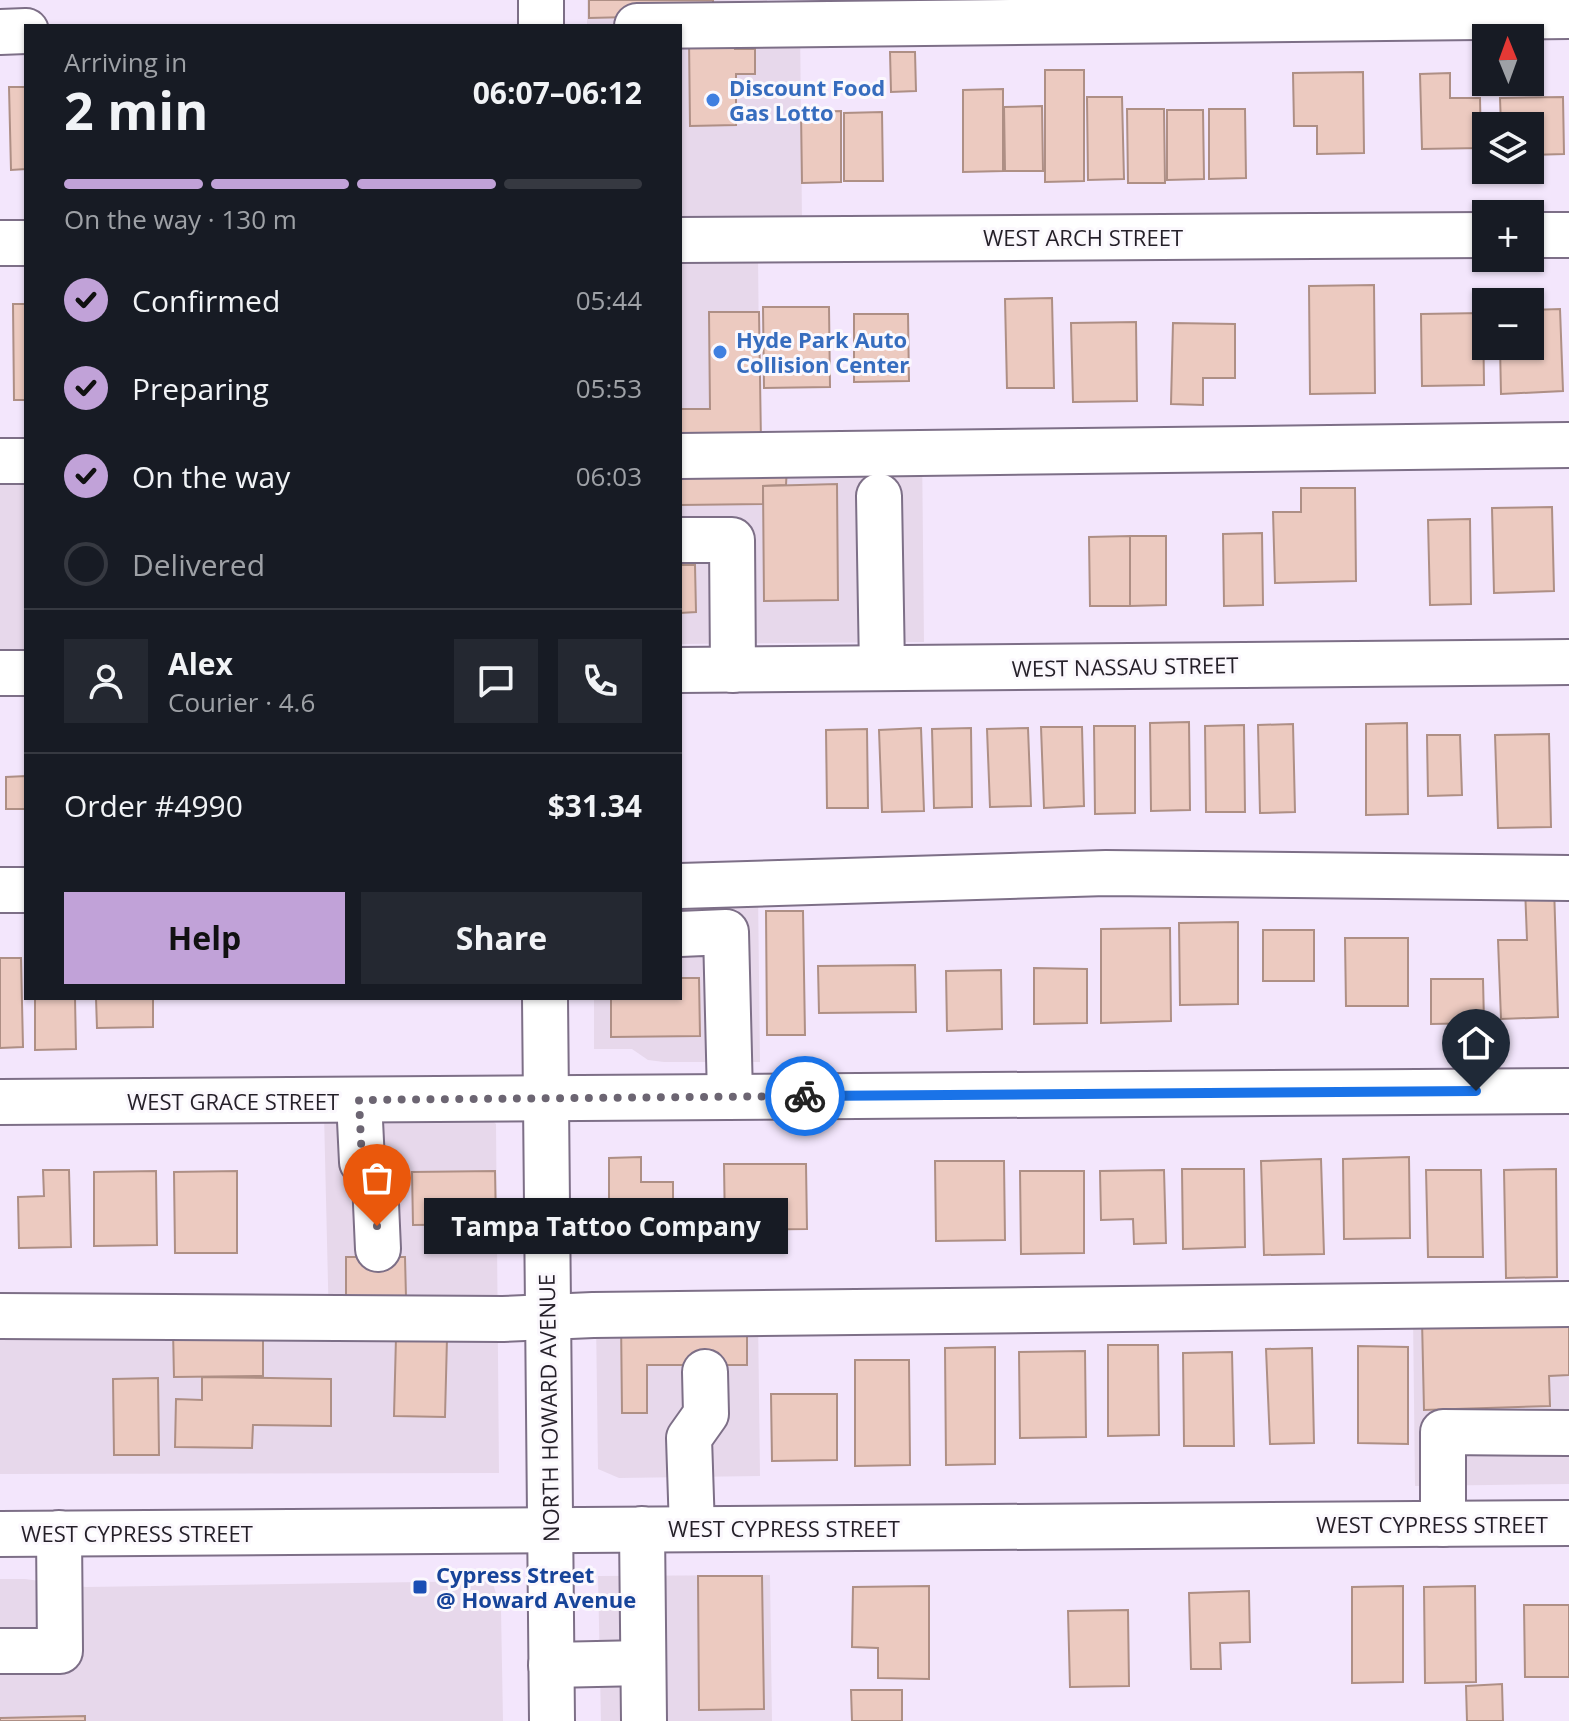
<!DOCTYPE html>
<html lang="en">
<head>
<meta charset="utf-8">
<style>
  :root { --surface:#171b24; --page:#242831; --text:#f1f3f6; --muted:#9ea1a6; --line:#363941; --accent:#c1a2d8 }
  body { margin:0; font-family:"Open Sans",sans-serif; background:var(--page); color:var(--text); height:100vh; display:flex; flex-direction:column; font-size:30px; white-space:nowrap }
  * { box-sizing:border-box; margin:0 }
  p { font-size:26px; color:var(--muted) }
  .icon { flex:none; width:44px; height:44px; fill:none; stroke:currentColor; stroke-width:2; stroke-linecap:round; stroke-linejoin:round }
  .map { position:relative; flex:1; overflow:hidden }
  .details { position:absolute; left:24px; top:24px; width:658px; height:976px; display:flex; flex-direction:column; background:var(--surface); border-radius:0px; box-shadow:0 2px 6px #0004 }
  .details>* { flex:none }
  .needle { width:52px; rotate:359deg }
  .tools { position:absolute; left:1472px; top:24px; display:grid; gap:16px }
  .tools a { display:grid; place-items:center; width:72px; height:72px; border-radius:0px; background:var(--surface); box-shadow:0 2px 6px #0004; font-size:40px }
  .pin { position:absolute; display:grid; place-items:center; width:68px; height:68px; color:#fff; margin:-82px -34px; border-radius:50% 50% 50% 0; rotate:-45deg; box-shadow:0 0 8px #0007 }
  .pin .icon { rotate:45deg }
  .courier { position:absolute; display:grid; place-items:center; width:80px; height:80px; margin:-40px; border:6px solid #1a73e8; border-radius:50%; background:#fff; color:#222; box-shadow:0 2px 10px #0007 }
  .bubble { position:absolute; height:56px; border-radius:0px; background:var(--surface); box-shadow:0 2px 6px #0004; font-size:26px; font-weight:700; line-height:56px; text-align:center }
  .head em { font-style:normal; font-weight:700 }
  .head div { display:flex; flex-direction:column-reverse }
  .head { display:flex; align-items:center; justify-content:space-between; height:136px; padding:0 40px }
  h1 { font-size:52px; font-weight:700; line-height:60px }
  .bar { display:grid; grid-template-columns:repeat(4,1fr); gap:12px 8px; align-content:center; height:96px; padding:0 40px }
  .bar i { height:10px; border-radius:6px; background:var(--line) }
  .bar .on { background:var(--accent) }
  .bar p { grid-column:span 4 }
  .line { display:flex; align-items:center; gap:20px; padding:0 40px; border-top:2px solid var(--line) }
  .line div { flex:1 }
  .round { display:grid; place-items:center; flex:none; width:84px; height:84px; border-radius:0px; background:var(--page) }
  ol { padding:0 40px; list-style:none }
  li { display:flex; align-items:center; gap:24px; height:88px }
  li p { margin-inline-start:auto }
  li .icon { padding:8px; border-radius:50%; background:var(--accent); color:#111; stroke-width:4 }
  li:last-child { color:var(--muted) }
  li i { width:44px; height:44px; border:4px solid var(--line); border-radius:50% }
  .cta { display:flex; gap:16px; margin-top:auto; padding:16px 40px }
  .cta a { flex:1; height:92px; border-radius:0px; background:var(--accent); color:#111; font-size:32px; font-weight:700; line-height:92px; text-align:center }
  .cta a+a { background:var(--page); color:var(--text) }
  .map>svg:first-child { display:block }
</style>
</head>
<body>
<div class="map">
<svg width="1569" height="1721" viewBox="0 0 1569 1721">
  <rect width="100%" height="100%" fill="#f3e6fc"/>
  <!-- commercial -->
  <g fill="#e7d8eb">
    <polygon points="587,0 767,0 768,20 800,20 802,223 680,221 680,26 587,26"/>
    <polygon points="758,256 760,448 922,446 924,642 680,644 680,257"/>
    <polygon points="0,448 26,448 26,659 0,660"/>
    <polygon points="758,892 760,1062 664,1062 648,1060 632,1049 594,1049 594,998 680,998 680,893"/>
    <polygon points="324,1114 487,1116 496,1124 499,1473 0,1474 0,1326 329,1326"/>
    <polygon points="1569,1314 1569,1484 1415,1486 1413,1316"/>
    <polygon points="758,1316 760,1476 619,1478 598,1469 596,1319"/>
    <polygon points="770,1575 772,1721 601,1721 598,1576"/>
    <polygon points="491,1577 501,1610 503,1721 0,1721 0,1579 25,1579 86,1587 487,1581"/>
  </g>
  <!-- building -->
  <g fill="#eccac0" stroke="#ae8f85" stroke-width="2">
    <polygon points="589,0 713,0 713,15 589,18"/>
    <polygon points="689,39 735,39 735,49 755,49 755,74 736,74 736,125 690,126"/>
    <polygon points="890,52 915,52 916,91 891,92"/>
    <polygon points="1045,70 1084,70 1084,181 1045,182"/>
    <polygon points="1363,72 1364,153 1317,154 1317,126 1294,126 1293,73"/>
    <polygon points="1450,73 1450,98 1480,98 1481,148 1422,149 1420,74"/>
    <polygon points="9,87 26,87 26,169 11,170"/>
    <polygon points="1003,89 1003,171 963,172 963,90"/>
    <polygon points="1087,97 1122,97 1124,179 1088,180"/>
    <polygon points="1563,97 1564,154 1530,155 1530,126 1501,126 1500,98"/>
    <polygon points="1042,106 1043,171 1005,171 1004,107"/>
    <polygon points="1127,109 1164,109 1165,183 1128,183"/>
    <polygon points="1209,109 1245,109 1246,178 1209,179"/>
    <polygon points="1167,110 1203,110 1204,179 1167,180"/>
    <polygon points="841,111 841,182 802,183 801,112"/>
    <polygon points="882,112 883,181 844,181 844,113"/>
    <polygon points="1374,285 1375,393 1310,394 1309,286"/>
    <polygon points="1052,298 1054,388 1007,388 1005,299"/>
    <polygon points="13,304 26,304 26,400 14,400"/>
    <polygon points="763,307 829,307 830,387 764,388"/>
    <polygon points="1560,309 1563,391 1501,394 1500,346 1530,346 1530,310"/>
    <polygon points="709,312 759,312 761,443 680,444 680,409 710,409"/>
    <polygon points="1483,313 1484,385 1422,386 1421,314"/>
    <polygon points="854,314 908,314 909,381 854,382"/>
    <polygon points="1136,322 1137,401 1073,402 1071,323"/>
    <polygon points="1173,323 1235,324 1235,378 1203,378 1203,405 1171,404"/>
    <polygon points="787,466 786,485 763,486 763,504 680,505 680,467"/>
    <polygon points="837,484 838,600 764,601 763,486"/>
    <polygon points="1301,488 1355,488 1356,581 1275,583 1273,512 1301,512"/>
    <polygon points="1552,507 1554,591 1494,593 1492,508"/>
    <polygon points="1470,519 1471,604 1430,605 1428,520"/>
    <polygon points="1262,533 1263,605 1224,606 1223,534"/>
    <polygon points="1130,536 1166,536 1166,605 1130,606"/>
    <polygon points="1130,536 1130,606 1090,606 1089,537"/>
    <polygon points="680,565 695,565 696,612 680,613"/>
    <polygon points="1189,722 1190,810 1151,811 1150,723"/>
    <polygon points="1407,723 1408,814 1366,815 1366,724"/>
    <polygon points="1293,724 1295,812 1260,813 1258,725"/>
    <polygon points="1244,725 1245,812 1206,812 1205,726"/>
    <polygon points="1094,726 1135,726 1135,813 1095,814"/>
    <polygon points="1041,727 1082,727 1084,806 1044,808"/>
    <polygon points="921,728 924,811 882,812 879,730"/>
    <polygon points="971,728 972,807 934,808 932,729"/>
    <polygon points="1028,728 1031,806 990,807 987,729"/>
    <polygon points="867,729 868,808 827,808 826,730"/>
    <polygon points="1549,734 1551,827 1498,828 1495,735"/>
    <polygon points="1427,735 1460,735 1462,795 1428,796"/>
    <polygon points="26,776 26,809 6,809 6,777"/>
    <polygon points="1554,886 1558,1017 1501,1019 1498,940 1527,940 1525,887"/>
    <polygon points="766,911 803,911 805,1035 767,1035"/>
    <polygon points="1238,922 1238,1004 1180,1005 1179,923"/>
    <polygon points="1170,928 1171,1021 1101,1023 1101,929"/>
    <rect x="1263" y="930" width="51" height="51"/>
    <polygon points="1345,938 1408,938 1408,1006 1346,1006"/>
    <polygon points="0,958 21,958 23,1047 0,1048"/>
    <polygon points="915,965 916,1012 819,1013 818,966"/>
    <polygon points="1034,968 1087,969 1087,1023 1034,1024"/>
    <polygon points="1001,970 1002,1029 947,1031 946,971"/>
    <polygon points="680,978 699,978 700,1036 611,1037 611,998 680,998"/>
    <polygon points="1431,979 1483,979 1484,1023 1431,1024"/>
    <polygon points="35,998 75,998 76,1049 35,1050"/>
    <polygon points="96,998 153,998 153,1027 97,1028"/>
    <polygon points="641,1157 641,1182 673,1182 673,1233 609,1234 609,1158"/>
    <polygon points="1409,1157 1410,1238 1344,1239 1343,1159"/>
    <polygon points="1321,1159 1324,1254 1264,1255 1261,1161"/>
    <polygon points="935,1161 1004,1161 1005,1240 936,1241"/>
    <polygon points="724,1164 806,1164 807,1229 725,1230"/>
    <polygon points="1182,1169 1244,1169 1245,1247 1183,1249"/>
    <polygon points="1556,1169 1557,1277 1506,1278 1504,1170"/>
    <polygon points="43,1170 69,1170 71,1247 19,1248 18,1197 44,1196"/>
    <polygon points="1164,1170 1166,1243 1134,1244 1133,1219 1101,1220 1100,1171"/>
    <polygon points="1426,1170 1481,1170 1483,1257 1428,1257"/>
    <polygon points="156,1171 157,1245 94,1246 94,1172"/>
    <polygon points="237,1171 237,1253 175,1253 174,1172"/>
    <polygon points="495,1171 496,1224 413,1225 412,1172"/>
    <polygon points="1020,1171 1084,1171 1084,1253 1021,1254"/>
    <polygon points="346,1257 405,1257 406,1297 346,1299"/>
    <polygon points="1569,1316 1569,1375 1549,1376 1550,1406 1424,1410 1422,1320"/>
    <polygon points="621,1318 747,1318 747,1365 647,1365 647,1413 622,1413"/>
    <polygon points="263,1329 263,1376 174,1377 173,1330"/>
    <polygon points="396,1337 447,1338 445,1417 394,1416"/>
    <polygon points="1108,1345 1158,1345 1159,1435 1108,1436"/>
    <polygon points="1358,1346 1408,1347 1408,1444 1358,1443"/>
    <polygon points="995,1347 995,1464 946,1465 945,1348"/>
    <polygon points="1312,1348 1314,1443 1270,1444 1266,1349"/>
    <polygon points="1085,1351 1086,1437 1020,1438 1019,1352"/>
    <polygon points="1232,1352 1234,1446 1184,1446 1183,1353"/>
    <polygon points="855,1360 909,1360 910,1465 855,1466"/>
    <polygon points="202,1377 331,1379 331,1426 253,1425 252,1448 175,1447 176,1399 202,1400"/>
    <polygon points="158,1378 159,1455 114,1455 113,1379"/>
    <polygon points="771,1394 837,1394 837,1460 772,1461"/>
    <polygon points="698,1576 762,1576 764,1709 699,1710"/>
    <polygon points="929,1586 929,1679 878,1678 878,1648 852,1647 853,1587"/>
    <polygon points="1403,1586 1403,1682 1352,1683 1352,1587"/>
    <polygon points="1475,1586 1476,1682 1425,1683 1424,1587"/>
    <polygon points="1249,1591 1250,1642 1220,1643 1221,1669 1191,1669 1189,1593"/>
    <polygon points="1524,1605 1569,1605 1569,1677 1525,1677"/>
    <polygon points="1128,1610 1129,1686 1070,1687 1068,1611"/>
    <polygon points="1502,1684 1503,1721 1467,1721 1466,1686"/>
    <polygon points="851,1690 902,1690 902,1721 852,1721"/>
    <polygon points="85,1716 85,1721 0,1721 0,1718"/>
  </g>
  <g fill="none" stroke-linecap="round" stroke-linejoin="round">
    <defs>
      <g id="minor">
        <polyline points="637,26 1569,16"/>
        <polyline points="0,32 26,31"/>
        <polyline points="1530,235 1569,235"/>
        <polyline points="680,240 1486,235"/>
        <polyline points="0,243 26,243"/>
        <polyline points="680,456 1569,445"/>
        <polyline points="0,461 26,461"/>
        <polyline points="879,496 882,668"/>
        <polyline points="680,540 732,540 733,670"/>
        <polyline points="680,670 1569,662"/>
        <polyline points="0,673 26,673"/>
        <polyline points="680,886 1106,873 1569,878"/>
        <polyline points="0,890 26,890"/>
        <polyline points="680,934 726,932 730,1096"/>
        <polyline points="359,1100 362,1162 375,1181 378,1249"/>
        <polyline points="0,1102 1569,1091"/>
        <polyline points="0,1316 503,1319 593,1315 1569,1304"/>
        <polyline points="1443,1524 1443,1432 1569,1433"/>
        <polyline points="642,1529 644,1721"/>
        <polyline points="692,1529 689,1438 706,1414 705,1372"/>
        <polyline points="0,1534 1569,1523"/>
        <polyline points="0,1651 60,1651 59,1533"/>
        <polyline points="551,1665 643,1663"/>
      </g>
      <g id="major">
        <polyline points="541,0 541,26"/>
        <polyline points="545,998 552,1721"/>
      </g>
    </defs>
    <!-- minor casing -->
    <use href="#minor" stroke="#7d6f87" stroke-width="48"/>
    <!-- major casing -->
    <use href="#major" stroke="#7d6f87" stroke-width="48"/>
    <!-- minor -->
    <use href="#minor" stroke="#fff" stroke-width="44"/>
    <!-- major -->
    <use href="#major" stroke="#fff" stroke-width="44"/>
  </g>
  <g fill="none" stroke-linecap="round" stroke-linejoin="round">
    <!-- done -->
    <polyline stroke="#6c6572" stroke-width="8" stroke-dasharray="0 14.4" points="377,1226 375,1181 362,1162 359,1100 805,1096"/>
    <!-- route -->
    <polyline stroke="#1a73e8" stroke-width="10" points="805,1096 1476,1091"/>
  </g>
  <!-- markers -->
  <g fill="#3f7fe0" stroke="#fbf8fd" stroke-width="3">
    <circle cx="713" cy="100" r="8"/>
    <circle cx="720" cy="352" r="8"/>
  </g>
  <rect fill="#1a4fb4" stroke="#fbf8fd" stroke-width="3" x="412" y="1579" width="16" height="16" rx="4"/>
  <g text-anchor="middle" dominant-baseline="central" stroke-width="6" stroke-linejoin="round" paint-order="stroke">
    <!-- shop labels -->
    <g font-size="22" font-weight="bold" fill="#366cbe" stroke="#fbf8fd" text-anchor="start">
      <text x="729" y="87">Discount Food<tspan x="729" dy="25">Gas Lotto</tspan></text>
      <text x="736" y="339">Hyde Park Auto<tspan x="736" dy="25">Collision Center</tspan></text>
    </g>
    <!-- street labels -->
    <g font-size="22" fill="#241f28" stroke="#fbf8fd">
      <text x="1083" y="237">WEST ARCH STREET</text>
      <text transform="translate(1125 666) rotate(-1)">WEST NASSAU STREET</text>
      <text x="233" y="1101">WEST GRACE STREET</text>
      <text transform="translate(548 1408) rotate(-91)">NORTH HOWARD AVENUE</text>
      <text x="1432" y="1524">WEST CYPRESS STREET</text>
      <text x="784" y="1528">WEST CYPRESS STREET</text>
      <text x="137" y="1533">WEST CYPRESS STREET</text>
    </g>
    <!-- transit labels -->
    <g font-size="22" font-weight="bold" fill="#164399" stroke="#fbf8fd" text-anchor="start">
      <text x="436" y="1574">Cypress Street<tspan x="436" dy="25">@ Howard Avenue</tspan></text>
    </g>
  </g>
</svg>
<div class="tools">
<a><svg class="needle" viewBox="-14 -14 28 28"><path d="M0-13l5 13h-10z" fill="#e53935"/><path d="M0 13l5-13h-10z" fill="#9ea1a6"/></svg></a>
<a><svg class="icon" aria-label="layers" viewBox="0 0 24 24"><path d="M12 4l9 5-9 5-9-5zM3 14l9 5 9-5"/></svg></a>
<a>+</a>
<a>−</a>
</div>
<div class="pin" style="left:377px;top:1226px;background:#ea580c"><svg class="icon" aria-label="bag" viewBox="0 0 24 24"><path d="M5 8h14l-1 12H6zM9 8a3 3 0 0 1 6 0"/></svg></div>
<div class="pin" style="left:1476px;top:1091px;background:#1f2937"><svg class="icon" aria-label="home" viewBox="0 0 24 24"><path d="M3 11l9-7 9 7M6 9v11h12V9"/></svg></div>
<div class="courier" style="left:805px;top:1096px"><svg class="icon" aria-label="bike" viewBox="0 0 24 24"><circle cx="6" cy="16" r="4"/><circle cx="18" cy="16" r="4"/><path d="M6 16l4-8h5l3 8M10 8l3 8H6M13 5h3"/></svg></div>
<div class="bubble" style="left:424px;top:1198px;width:364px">Tampa Tattoo Company</div>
<section class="details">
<div class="head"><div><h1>2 min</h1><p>Arriving in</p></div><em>06:07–06:12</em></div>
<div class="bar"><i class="on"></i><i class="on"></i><i class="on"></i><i></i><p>On the way · 130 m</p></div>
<ol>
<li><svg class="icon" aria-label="check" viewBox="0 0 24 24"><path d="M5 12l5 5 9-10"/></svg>Confirmed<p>05:44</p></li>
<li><svg class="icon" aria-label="check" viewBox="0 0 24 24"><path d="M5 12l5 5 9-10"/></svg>Preparing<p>05:53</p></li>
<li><svg class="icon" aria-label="check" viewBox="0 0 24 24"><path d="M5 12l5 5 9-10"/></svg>On the way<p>06:03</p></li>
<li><i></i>Delivered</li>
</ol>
<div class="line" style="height:144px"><a class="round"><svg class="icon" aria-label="person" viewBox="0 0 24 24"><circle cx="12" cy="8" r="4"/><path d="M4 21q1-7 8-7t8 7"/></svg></a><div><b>Alex</b><p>Courier · 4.6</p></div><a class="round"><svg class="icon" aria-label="chat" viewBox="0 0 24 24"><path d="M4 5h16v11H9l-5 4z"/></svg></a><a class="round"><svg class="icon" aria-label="phone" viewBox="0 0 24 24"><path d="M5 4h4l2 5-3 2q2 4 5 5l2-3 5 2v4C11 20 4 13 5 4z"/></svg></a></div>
<div class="line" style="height:104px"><div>Order #4990</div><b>$31.34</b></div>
<div class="cta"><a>Help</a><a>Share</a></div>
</section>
</div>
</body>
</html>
